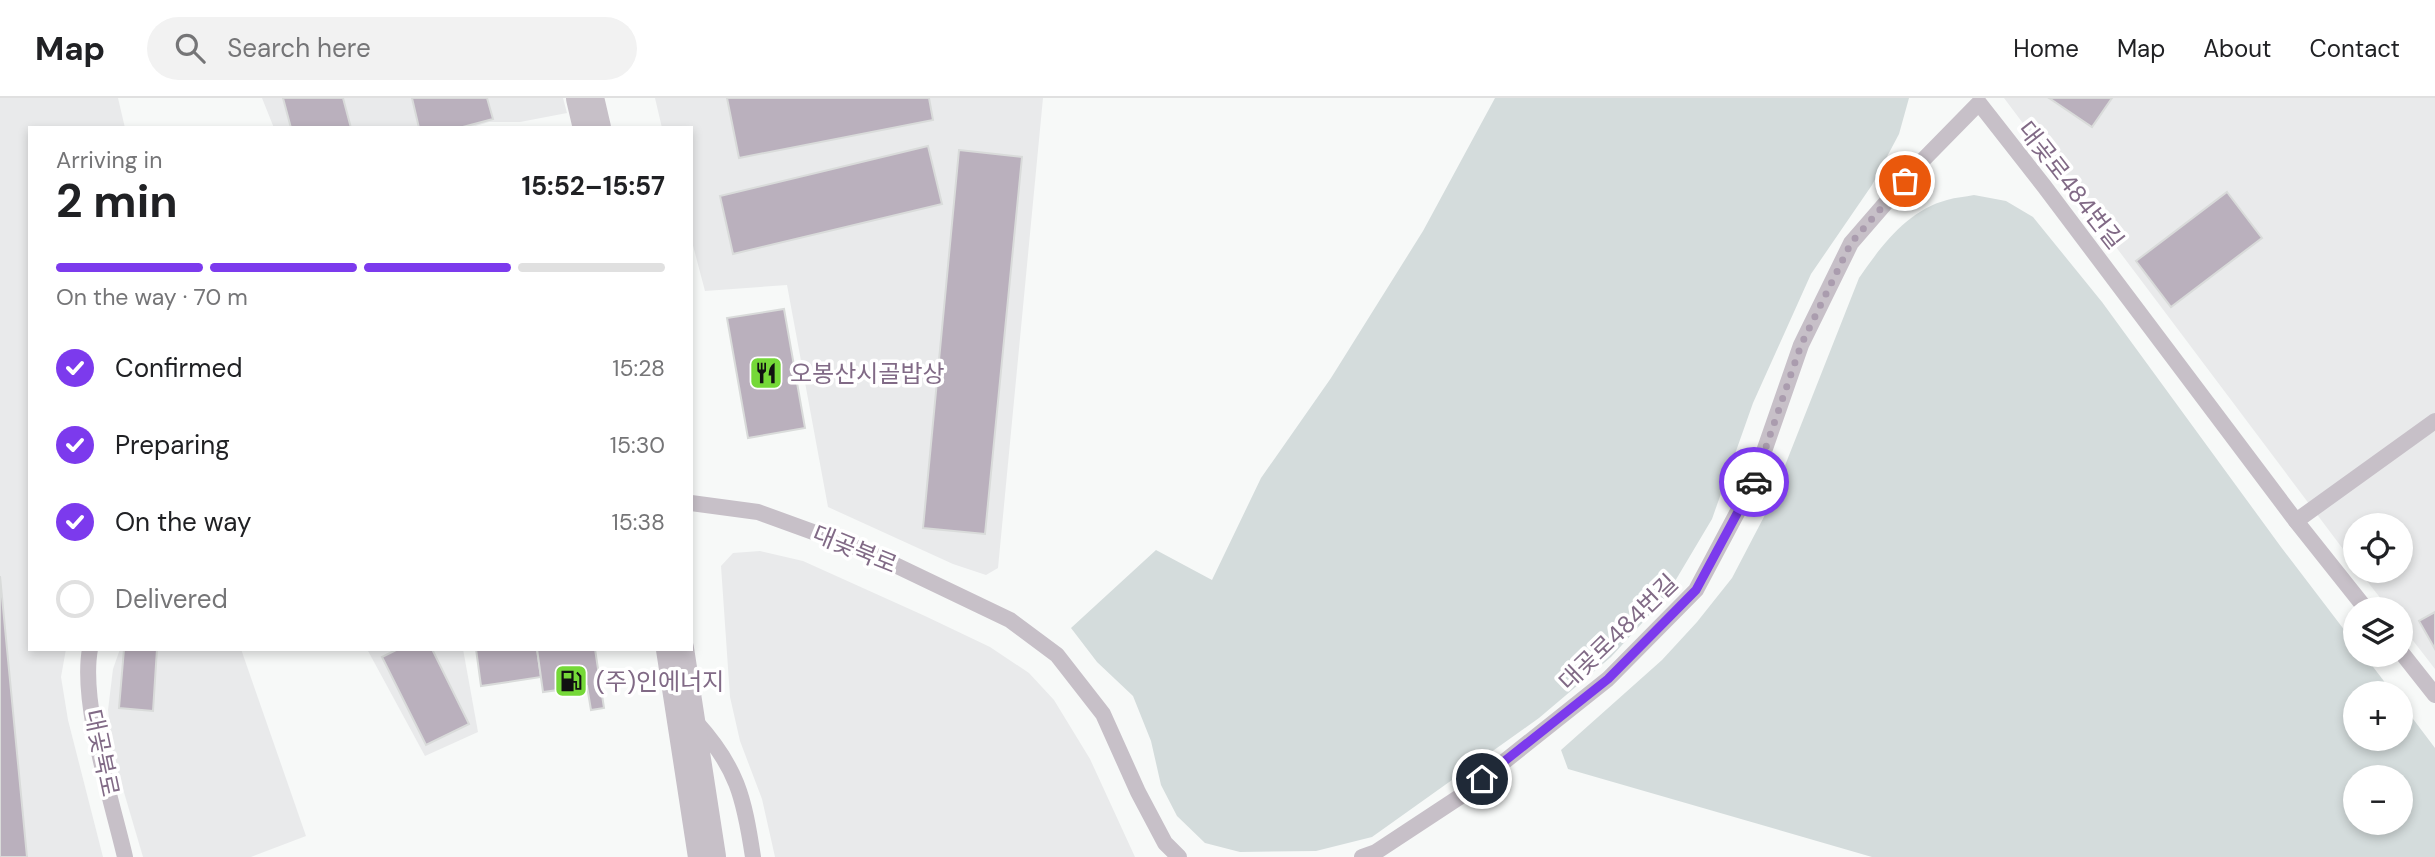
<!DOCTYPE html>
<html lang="en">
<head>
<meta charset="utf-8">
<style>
  :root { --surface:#fff; --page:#f2f2f2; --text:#202124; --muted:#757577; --line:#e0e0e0; --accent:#7c3aed }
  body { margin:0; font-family:"DM Sans","Noto Sans KR",sans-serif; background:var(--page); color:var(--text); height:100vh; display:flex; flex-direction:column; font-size:26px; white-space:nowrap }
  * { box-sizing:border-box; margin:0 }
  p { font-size:23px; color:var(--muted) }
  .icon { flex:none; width:38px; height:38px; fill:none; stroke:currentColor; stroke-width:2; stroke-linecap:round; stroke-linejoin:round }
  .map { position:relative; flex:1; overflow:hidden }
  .sheet { position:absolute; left:28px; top:28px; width:665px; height:525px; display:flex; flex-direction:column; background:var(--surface); border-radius:0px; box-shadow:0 4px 10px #0003 }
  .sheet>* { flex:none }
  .controls { position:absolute; left:2343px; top:415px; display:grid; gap:14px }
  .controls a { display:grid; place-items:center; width:70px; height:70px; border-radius:50%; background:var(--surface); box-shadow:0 4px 10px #0003; font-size:35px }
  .pin { position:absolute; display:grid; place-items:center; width:60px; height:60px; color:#fff; margin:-30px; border:4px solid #fff; border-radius:50%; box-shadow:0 2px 7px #0007 }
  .courier { position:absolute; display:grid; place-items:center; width:70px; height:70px; margin:-35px; border:5px solid #7c3aed; border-radius:50%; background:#fff; color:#222; box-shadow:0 2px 9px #0007 }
  .overview em { font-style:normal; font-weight:700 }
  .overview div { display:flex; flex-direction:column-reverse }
  .overview { display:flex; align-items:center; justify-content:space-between; height:119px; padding:0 28px }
  h1 { font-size:46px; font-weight:700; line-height:52px }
  .bar { display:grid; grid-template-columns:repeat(4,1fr); gap:10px 7px; align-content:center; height:84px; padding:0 28px }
  .bar i { height:9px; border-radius:5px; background:var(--line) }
  .bar .current { background:var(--accent) }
  .bar p { grid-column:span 4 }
  ol { padding:0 28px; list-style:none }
  li { display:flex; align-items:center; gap:21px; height:77px }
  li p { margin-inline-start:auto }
  li .icon { padding:7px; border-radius:50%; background:var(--accent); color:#fff; stroke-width:4 }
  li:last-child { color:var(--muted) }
  li i { width:38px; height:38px; border:4px solid var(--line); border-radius:50% }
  header { display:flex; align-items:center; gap:42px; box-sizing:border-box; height:98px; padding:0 35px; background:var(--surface); border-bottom:2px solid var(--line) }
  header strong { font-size:33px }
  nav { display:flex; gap:38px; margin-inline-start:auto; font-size:24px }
  .search { width:490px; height:63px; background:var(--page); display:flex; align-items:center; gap:18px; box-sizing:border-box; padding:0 24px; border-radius:38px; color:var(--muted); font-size:26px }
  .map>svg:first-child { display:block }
</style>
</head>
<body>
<header>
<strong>Map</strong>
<div class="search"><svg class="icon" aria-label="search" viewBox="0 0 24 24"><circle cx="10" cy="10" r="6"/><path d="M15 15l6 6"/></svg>Search here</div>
<nav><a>Home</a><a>Map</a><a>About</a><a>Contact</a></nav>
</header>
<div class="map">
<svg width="2435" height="759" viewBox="0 0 2435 759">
  <rect width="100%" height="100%" fill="#f7f9f8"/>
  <!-- built -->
  <g fill="#e9eaeb">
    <polygon points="0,0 118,0 125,30 30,30 30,551 66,551 61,579 68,622 103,759 0,759"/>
    <polygon points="262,0 563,0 567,15 520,24 489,24 469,30 274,30"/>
    <polygon points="655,0 1043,0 998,470 986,477 953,466 828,409 787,187 705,193 691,140 691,30 662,30"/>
    <polygon points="2004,0 2435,0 2435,571 2401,527 2401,511 2389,511 2359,473 2401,472 2401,427 2356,427 2355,467"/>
    <polygon points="760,453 803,463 925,518 990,549 1029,575 1054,602 1090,661 1135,759 775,759 762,701 740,643 730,599 721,468 733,455"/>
    <polygon points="120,551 241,551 306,738 251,759 143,759 113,657 108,612 113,571"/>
    <polygon points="367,551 463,551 478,634 425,658"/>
  </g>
  <!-- green -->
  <g fill="#d4dcdc" fill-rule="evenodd">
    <polygon points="1495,0 1909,0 1899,36 1872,87 1811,176 1753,305 1712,421 1665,500 1611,559 1539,620 1372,739 1316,753 1240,754 1205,745 1177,718 1161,687 1151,643 1133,598 1097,564 1071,530 1156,452 1212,482 1261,380 1331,280 1423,133"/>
    <path d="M1974,97L2006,103L2033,119L2102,204L2281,449L2355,546L2356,556L2364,557L2393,595H2356V640H2401V605L2435,650V759H1872L1568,671L1561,652L1662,562L1697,524L1732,480L1767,413L1859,180C1881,148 1908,112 1947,102C1956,99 1965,99 1974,97ZM2356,679H2401V724H2356Z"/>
  </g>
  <!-- building -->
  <g fill="#bab0bd" stroke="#d9dbda" stroke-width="2">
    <polygon points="283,0 343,0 351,30 291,30"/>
    <polygon points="412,0 487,0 493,21 459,30 419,30"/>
    <polygon points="727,0 929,0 933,22 739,60"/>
    <polygon points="2049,0 2112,0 2092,29"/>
    <polygon points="928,48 942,106 733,156 720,98"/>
    <polygon points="959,52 1022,59 985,436 923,430"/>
    <polygon points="2227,94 2262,140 2171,209 2136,163"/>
    <polygon points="784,211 805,330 748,340 727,220"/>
    <polygon points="0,478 27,759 0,759"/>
    <polygon points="2435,514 2435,551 2419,523"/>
    <polygon points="124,551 157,551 153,613 119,610"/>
    <polygon points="398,551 432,551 469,626 426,647 382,559"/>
    <polygon points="476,551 537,551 541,579 481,588"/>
    <polygon points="537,551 595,551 604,610 591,612 587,588 543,594"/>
  </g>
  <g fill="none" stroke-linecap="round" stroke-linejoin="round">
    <!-- service -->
    <g stroke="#c7c0c8" stroke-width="16">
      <polyline points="691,405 758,414 868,454 1010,522 1057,557 1103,616 1138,694 1165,745 1179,759"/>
      <polyline points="2296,423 2366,511"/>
      <path d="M90,551C80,605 112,703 125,759"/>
      <polyline points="2401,554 2435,597"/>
      <path d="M695,623C737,669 744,699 753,759"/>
      <polyline points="1362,759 1376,754 1461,698 1608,581 1696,492 1753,385 1801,247 1851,145 1923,62 1979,5 2044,88 2296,423 2435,323"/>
    </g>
    <!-- tertiary -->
    <g stroke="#c7c0c8" stroke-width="38">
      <polyline points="585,0 592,30"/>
      <polyline points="675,551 707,759"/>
    </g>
  </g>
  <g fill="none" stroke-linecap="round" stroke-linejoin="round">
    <!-- done -->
    <polyline stroke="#aa9cae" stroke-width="7" stroke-dasharray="0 12.6" points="1754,384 1801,247 1851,145 1905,83"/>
    <!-- route -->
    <polyline stroke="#7c3aed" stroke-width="9" points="1482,681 1608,581 1696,492 1754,384"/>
  </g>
  <!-- icons -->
  <defs>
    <symbol id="restaurant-square" viewBox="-11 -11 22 22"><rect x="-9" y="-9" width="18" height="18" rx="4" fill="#75d838" stroke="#fff"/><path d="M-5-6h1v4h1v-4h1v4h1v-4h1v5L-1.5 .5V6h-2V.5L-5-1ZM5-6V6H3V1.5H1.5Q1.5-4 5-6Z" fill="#111"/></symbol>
    <symbol id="fuel-square" viewBox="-11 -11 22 22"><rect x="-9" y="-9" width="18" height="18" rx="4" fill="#75d838" stroke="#fff"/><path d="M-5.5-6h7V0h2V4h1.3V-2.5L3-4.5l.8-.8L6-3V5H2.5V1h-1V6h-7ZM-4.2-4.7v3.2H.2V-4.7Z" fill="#111"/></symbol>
  </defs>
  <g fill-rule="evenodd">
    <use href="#restaurant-square" x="747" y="256" width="38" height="38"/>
    <use href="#fuel-square" x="552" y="564" width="38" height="38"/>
  </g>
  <g text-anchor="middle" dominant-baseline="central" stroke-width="7" stroke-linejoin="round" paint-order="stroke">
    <!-- street labels -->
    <g font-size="24" fill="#816a86" stroke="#fff">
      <text transform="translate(2071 87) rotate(52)">대곶로484번길</text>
      <text transform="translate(855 451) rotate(22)">대곶북로</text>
      <text transform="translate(1618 534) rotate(-44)">대곶로484번길</text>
      <text transform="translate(102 655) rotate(78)">대곶북로</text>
    </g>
    <!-- poi labels -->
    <g font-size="24" fill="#816a86" stroke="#fff" text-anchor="start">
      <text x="790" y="275">오봉산시골밥상</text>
      <text x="596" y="583">(주)인에너지</text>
    </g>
  </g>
</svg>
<div class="controls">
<a><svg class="icon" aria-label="locate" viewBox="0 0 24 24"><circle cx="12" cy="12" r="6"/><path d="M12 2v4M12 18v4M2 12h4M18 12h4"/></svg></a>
<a><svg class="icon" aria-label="layers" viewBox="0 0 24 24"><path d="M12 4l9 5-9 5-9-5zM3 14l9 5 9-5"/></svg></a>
<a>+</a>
<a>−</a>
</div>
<div class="pin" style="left:1905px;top:83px;background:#ea580c"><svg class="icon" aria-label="bag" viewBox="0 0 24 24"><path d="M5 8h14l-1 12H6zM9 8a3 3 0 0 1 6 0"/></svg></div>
<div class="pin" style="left:1482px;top:681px;background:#1f2937"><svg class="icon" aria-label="home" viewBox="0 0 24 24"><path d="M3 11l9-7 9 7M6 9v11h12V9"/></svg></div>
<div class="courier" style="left:1754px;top:384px"><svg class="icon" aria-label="car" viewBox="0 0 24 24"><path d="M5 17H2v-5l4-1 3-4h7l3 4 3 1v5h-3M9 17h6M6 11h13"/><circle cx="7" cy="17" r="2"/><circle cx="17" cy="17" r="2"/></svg></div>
<section class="sheet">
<div class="overview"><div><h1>2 min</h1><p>Arriving in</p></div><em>15:52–15:57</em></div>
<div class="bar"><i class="current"></i><i class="current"></i><i class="current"></i><i></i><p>On the way · 70 m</p></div>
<ol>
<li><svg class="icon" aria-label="check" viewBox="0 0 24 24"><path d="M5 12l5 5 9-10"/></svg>Confirmed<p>15:28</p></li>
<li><svg class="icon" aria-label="check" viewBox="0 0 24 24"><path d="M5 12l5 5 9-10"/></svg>Preparing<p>15:30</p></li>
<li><svg class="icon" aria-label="check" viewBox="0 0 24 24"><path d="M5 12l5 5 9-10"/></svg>On the way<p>15:38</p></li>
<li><i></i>Delivered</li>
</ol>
</section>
</div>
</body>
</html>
